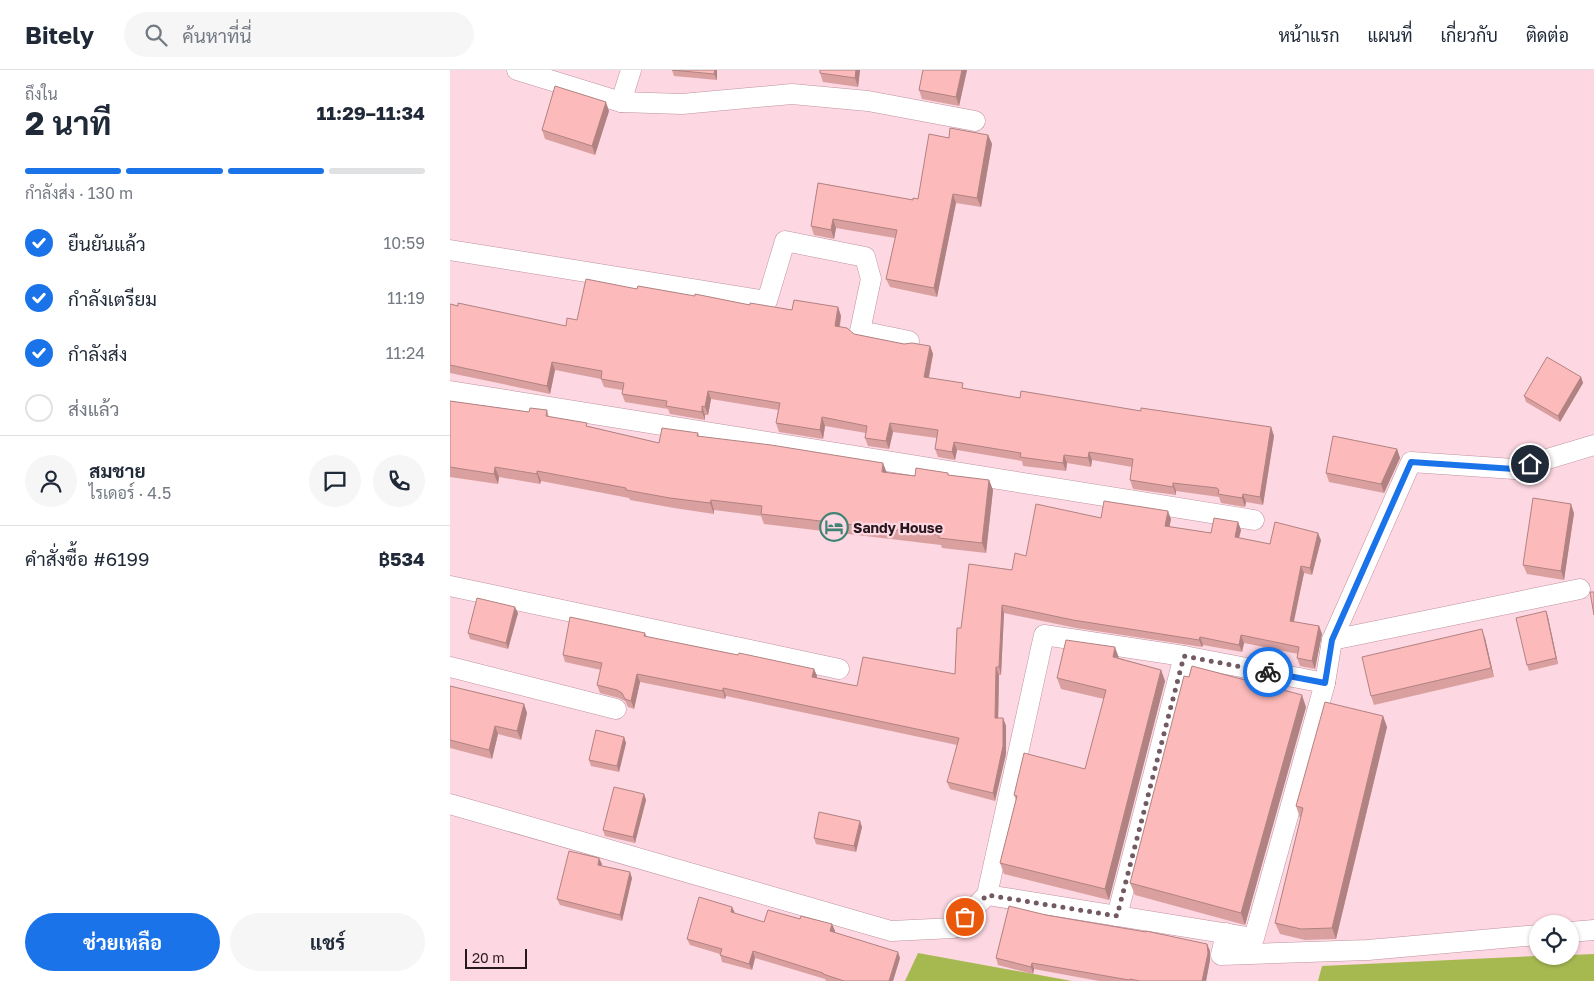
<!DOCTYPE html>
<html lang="th">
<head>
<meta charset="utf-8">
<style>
  :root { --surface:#fff; --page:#f6f6f7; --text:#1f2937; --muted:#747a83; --line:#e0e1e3; --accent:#1a73e8 }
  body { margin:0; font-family:"Golos Text",Sarabun,sans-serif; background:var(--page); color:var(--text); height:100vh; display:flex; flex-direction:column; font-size:19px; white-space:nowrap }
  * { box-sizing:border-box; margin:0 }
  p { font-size:16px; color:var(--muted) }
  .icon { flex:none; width:28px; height:28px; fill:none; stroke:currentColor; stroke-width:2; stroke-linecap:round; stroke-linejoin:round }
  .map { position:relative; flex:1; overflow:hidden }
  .panel { display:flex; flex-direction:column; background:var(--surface); width:450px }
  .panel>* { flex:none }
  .buttons { position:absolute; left:1079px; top:845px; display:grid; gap:10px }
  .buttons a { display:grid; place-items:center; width:50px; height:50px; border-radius:50%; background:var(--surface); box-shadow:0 1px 4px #0004; font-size:25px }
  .scale { position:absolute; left:15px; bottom:12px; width:62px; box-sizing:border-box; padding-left:5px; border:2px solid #28171d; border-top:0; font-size:14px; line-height:18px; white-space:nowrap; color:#28171d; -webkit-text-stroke:4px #fdd7e2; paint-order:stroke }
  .pin { position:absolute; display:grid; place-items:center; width:42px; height:42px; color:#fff; margin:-21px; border:2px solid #fff; border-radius:50%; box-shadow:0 1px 5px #0007 }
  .courier { position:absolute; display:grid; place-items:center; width:50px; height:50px; margin:-25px; border:4px solid #1a73e8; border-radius:50%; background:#fff; color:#222; box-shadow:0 1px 6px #0007 }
  .overview em { font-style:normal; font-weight:700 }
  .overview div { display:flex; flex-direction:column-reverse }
  .overview { display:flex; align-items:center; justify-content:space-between; height:85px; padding:0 25px }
  h1 { font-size:32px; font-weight:700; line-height:38px }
  .bar { display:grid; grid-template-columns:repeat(4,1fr); gap:8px 5px; align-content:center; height:60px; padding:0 25px }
  .bar i { height:6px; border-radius:4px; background:var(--line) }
  .bar .active { background:var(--accent) }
  .bar p { grid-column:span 4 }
  .line { display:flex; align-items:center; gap:12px; padding:0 25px; border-top:1px solid var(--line) }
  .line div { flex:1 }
  .round { display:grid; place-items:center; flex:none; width:52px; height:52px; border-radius:26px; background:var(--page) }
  ol { padding:0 25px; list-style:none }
  li { display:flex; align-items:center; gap:15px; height:55px }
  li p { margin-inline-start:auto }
  li .icon { padding:5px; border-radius:50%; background:var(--accent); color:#fff; stroke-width:4 }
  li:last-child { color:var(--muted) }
  li i { width:28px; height:28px; border:2px solid var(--line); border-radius:50% }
  .action { display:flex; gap:10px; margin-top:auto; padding:10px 25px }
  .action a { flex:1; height:58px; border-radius:30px; background:var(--accent); color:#fff; font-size:20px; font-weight:700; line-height:58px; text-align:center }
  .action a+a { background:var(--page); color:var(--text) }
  header { display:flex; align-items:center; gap:30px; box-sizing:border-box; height:70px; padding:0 25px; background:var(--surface); border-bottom:1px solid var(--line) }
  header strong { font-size:24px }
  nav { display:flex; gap:28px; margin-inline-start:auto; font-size:18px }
  .search { width:350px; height:45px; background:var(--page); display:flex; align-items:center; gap:12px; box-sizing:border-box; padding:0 18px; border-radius:28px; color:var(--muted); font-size:19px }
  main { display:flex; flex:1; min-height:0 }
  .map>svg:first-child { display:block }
</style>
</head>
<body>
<header>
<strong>Bitely</strong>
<div class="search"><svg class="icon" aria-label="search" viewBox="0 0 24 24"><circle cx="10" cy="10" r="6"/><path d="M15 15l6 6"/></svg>ค้นหาที่นี่</div>
<nav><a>หน้าแรก</a><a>แผนที่</a><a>เกี่ยวกับ</a><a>ติดต่อ</a></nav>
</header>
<main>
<section class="panel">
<div class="overview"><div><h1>2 นาที</h1><p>ถึงใน</p></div><em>11:29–11:34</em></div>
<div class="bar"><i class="active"></i><i class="active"></i><i class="active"></i><i></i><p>กำลังส่ง · 130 m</p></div>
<ol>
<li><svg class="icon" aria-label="check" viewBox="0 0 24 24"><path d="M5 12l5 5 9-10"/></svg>ยืนยันแล้ว<p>10:59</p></li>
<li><svg class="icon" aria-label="check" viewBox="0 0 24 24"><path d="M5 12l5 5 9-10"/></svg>กำลังเตรียม<p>11:19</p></li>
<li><svg class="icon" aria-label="check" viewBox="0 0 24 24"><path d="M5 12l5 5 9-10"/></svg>กำลังส่ง<p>11:24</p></li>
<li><i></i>ส่งแล้ว</li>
</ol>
<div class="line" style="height:90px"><a class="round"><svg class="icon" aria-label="person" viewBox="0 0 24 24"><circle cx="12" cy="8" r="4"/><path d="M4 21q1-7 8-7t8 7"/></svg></a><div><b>สมชาย</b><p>ไรเดอร์ · 4.5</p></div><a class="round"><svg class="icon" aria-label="chat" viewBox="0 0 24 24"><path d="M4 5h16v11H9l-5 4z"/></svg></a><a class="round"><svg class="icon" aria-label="phone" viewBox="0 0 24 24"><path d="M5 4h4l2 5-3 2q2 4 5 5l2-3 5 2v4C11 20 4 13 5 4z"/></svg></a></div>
<div class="line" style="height:65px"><div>คำสั่งซื้อ #6199</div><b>฿534</b></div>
<div class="action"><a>ช่วยเหลือ</a><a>แชร์</a></div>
</section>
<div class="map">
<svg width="1144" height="911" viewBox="0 0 1144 911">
  <rect width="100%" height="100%" fill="#fdd7e2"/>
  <!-- forest -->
  <g fill="#a6b951">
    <polygon points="468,883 622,911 455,911"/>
    <polygon points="1144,884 1144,911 868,911 872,896 1087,886 1120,886 1120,885"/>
  </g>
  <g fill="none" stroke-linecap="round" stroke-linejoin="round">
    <defs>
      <g id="minor">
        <polyline points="67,0 171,32 232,34 342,24 418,31 525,51"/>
        <polyline points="171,32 181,0"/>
        <polyline points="0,180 317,231 335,171 415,187 421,209 410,261 459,271"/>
        <polyline points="0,321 804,450"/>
        <polyline points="0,516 389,599"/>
        <polyline points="882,570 1130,519"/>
        <polyline points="0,597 166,639"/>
        <polyline points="0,734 441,861 504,858 537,825 594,565 734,586 875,613"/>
        <polyline points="537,825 804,868 875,613 882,570 961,392 1064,399 1144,375"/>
        <polyline points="667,846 734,586"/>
        <polyline points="1120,862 1144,860"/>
        <polyline points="776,863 771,885 918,880 1088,865"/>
      </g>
    </defs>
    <!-- minor casing -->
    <use href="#minor" stroke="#be93a0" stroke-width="21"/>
    <!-- minor -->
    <use href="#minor" stroke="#fff" stroke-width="20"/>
  </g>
  <!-- wall -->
  <g fill="#daa0a0">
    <polygon points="222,0 267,0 267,10 224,6"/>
    <polygon points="410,0 408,17 373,12 370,3"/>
    <polygon points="473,0 517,0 509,36 472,29 469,20"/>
    <polygon points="159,41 145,85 95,69 92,60"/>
    <polygon points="538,65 542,74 531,137 506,133 487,227 440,217 436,209 445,168 386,158 384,169 364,165 361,156 368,113 463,130 468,129 499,68"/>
    <polygon points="187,219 300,235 342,240 388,237 391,246 390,257 404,264 454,274 480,276 483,284 479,308 515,319 570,328 691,341 821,357 824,366 813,435 796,432 795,437 771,433 769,427 726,421 726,425 683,419 680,410 682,397 642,390 641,397 617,393 616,401 573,396 572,391 507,380 505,390 488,387 485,379 487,368 443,362 439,379 418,376 415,368 416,363 375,356 373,369 329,362 326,353 328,340 261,329 258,345 255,345 255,350 220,344 218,339 175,332 172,324 172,320 154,317 151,309 105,300 100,324 0,303 0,234 116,256"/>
    <polygon points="1131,307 1133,313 1110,352 1076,332 1074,326"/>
    <polygon points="0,331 79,342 97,340 99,347 209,373 248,363 249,366 436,403 465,406 498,403 498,405 539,410 543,420 536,483 492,478 491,475 314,454 311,446 264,440 264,444 224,438 180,430 179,428 91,411 90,414 49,407 48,414 0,407"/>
    <polygon points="947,379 950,388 934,423 879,412 876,403"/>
    <polygon points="1124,443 1114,510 1077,504 1073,495"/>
    <polygon points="651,448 721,449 719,457 761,463 788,452 791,460 789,468 820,474 871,470 862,505 854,503 844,552 869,556 872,564 865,599 850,596 847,588 848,584 794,573 792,582 753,575 752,577 626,558 554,543 551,605 549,605 548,648 553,648 556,656 556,684 545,731 500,719 497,712 507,675 276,626 275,629 190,612 184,639 178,637 175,631 169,628 150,623 147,615 151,600 115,592 113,585 195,563 197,567 288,585 364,599 367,606 367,608 407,616 505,604 511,558 562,500 576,486"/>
    <polygon points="1096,541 1098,547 1108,594 1079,601 1077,595"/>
    <polygon points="68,543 58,579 20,569 18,563"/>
    <polygon points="1035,568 1044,607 924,635 921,626"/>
    <polygon points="669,588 711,600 715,611 659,830 554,804 550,793 566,730 564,725 635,699 654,629 611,619 607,608"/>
    <polygon points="0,616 74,634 77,643 71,670 48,664 42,689 0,678"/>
    <polygon points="856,637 795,855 685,825 680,813"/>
    <polygon points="933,646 937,657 886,869 855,870 830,864 825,853 851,748 850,748 846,736"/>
    <polygon points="174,667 176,673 169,702 141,696 139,690"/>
    <polygon points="194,724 196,730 185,773 155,766 153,760"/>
    <polygon points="412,757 406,782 366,774 364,768"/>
    <polygon points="152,794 151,796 182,808 172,851 110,835 107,829"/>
    <polygon points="596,845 757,874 760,881 760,890 756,911 649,911 584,899 583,904 548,895 546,888"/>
    <polygon points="350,849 382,854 385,861 384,862 450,888 443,911 376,911 375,909 305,888 302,900 272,892 270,884 240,875 237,869 314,852"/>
  </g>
  <!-- shaded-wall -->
  <g fill="#b18282">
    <polygon points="265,0 267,0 267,10 264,4"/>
    <polygon points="406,0 410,0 408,17 405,8"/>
    <polygon points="512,0 517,0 509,36 506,27"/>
    <polygon points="156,32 159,41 145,85 142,76"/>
    <polygon points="538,65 542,74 531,137 527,128"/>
    <polygon points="503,124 506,133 487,227 484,218"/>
    <polygon points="383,149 386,158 384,169 381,160"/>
    <polygon points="388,237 391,246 388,264 385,256"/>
    <polygon points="480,276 483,284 477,315 474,307"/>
    <polygon points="102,292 105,300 100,324 97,316"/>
    <polygon points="1131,307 1133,313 1110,352 1108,346"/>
    <polygon points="258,321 261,329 258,345 255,337"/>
    <polygon points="252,336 255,345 255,350 252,342"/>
    <polygon points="372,347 375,356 373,369 370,360"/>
    <polygon points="440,353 443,362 439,379 436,371"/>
    <polygon points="821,357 824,366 813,435 810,427"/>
    <polygon points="504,372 507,380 505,390 502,382"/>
    <polygon points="947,379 950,388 934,423 931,414"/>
    <polygon points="639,382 642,390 641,397 638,388"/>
    <polygon points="614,385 617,393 616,401 613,393"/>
    <polygon points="433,393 437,403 432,402"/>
    <polygon points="45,397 49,407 48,414 44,404"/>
    <polygon points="87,401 91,411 90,414 87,404"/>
    <polygon points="539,410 543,420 536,483 532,473"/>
    <polygon points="723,413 726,421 726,425 723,417"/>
    <polygon points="793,424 796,432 795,437 792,428"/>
    <polygon points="261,430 264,440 264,444 260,433"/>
    <polygon points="1121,434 1124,443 1114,510 1111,501"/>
    <polygon points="718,441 721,449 718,464 715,456"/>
    <polygon points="788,452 791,460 787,475 785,467"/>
    <polygon points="868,463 871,470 862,505 860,498"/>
    <polygon points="851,496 854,503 842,559 840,551"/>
    <polygon points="552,535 554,543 551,605 549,597"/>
    <polygon points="65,537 68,543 58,579 56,573"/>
    <polygon points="1096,541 1098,547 1108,594 1106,588"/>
    <polygon points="869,556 872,564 865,599 862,591"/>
    <polygon points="1032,559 1035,568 1044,607 1041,598"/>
    <polygon points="791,565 794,573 792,582 789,575"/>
    <polygon points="750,567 753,575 752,577 749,570"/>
    <polygon points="665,577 669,588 663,587"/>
    <polygon points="546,597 549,605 548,656 545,648"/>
    <polygon points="364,599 367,606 365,615 362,607"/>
    <polygon points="711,600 715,611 659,830 655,819"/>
    <polygon points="187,604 190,612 184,639 181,631"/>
    <polygon points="273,618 276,626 275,629 273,621"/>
    <polygon points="852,625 856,637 795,855 791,843"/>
    <polygon points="74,634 77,643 71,670 67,661"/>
    <polygon points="933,646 937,657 886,869 882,858"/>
    <polygon points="553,648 556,656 556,684 545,731 543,723"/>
    <polygon points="45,656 48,664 42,689 39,680"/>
    <polygon points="174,667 176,673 169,702 167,696"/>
    <polygon points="194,724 196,730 185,773 183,767"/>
    <polygon points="410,751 412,757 406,782 404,776"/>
    <polygon points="149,788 152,794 150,801 148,795"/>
    <polygon points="180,802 182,808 172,851 170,845"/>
    <polygon points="282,837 285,843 281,842"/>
    <polygon points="382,854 385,861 383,868 380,861"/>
    <polygon points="757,874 760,881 760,890 756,911 752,911"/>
    <polygon points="303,881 305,888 302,900 299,894"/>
    <polygon points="448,882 450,888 443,911 439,911"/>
    <polygon points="582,893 584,899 583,904 581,897"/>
  </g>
  <!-- building -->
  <g fill="#fdbaba" stroke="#b18282">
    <polygon points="222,0 265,0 264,4"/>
    <polygon points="370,0 406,0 405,8 370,3"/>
    <polygon points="473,0 512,0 506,27 469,20"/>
    <polygon points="105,16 156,32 142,76 92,60"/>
    <polygon points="500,58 538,65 527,128 503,124 484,218 436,209 447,160 383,149 381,160 361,156 368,113 463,130 463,128 468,129 479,64 499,68"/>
    <polygon points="136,209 187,219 188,216 245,226 245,224 300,235 300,233 342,240 344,230 388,237 385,256 397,258 404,264 454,274 462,273 480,276 474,307 513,313 512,318 570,328 571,321 691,341 691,338 821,357 810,427 793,424 792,428 768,424 769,420 767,418 723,413 723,417 680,410 683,389 639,382 638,388 614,385 613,393 570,387 571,383 504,372 502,382 485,379 488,360 440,353 436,371 415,368 417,356 372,347 370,360 326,353 330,333 258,321 255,337 252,336 252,342 216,336 217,331 172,324 174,313 151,309 152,301 102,292 97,316 0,295 0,234 8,236 8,233 116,256 117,248 127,250"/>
    <polygon points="1097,287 1131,307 1108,346 1074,326"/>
    <polygon points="0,331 79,342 80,338 97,340 96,346 137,353 136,356 209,373 212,358 248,363 247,366 321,375 433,393 432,402 465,406 466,398 498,403 498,405 539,410 532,473 489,468 489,465 311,444 312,436 261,430 260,433 220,428 176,420 176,418 87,401 87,404 45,397 44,404 0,397"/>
    <polygon points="883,366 947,379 931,414 876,403"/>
    <polygon points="1083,428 1121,434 1111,501 1073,495"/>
    <polygon points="654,431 718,441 715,456 761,463 764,448 788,452 785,467 820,474 825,452 868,463 860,498 851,496 840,551 869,556 862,591 847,588 849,577 791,565 789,575 750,567 749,570 623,550 552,535 549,597 546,597 545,648 553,648 553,676 543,723 497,712 509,668 273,618 273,621 187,604 181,631 175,629 172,623 167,620 147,615 152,593 113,585 120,547 195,563 194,566 288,585 289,583 364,599 362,607 407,616 413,587 505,604 507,558 511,558 519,494 562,500 565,483 576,486 586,434 651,448"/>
    <polygon points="1140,522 1144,522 1144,545"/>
    <polygon points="27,528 65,537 56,573 18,563"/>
    <polygon points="1096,541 1106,588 1077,595 1066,548"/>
    <polygon points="1032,559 1041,598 921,626 912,587"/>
    <polygon points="616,570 665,577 663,587 711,600 655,819 550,793 567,726 564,725 574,683 635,699 656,620 607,608"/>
    <polygon points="742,596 852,625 791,843 680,813 734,606 739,607"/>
    <polygon points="0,616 74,634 67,661 45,656 39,680 0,670"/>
    <polygon points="875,632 933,646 882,858 851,859 825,853 853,738 846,736"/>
    <polygon points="146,660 174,667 167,696 139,690"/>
    <polygon points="164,717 194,724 183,767 153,760"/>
    <polygon points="369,742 410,751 404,776 364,768"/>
    <polygon points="119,781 149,788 148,795 180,802 170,845 107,829"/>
    <polygon points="249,827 282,837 281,842 314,852 318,840 350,849 351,846 382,854 380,861 448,882 439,911 394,911 373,904 373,903 303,881 299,894 270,885 272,879 237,869"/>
    <polygon points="559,836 596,845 696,862 696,861 757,874 758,883 752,911 690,911 680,909 679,910 582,893 581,897 546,888"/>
  </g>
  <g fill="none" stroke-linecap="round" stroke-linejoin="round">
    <!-- done -->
    <polyline stroke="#735a62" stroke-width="5" stroke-dasharray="0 9" points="515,847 537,825 667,846 734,586 818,602"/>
    <!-- route -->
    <polyline stroke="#1a73e8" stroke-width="6" points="818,602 875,613 882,570 961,392 1064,399 1080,394"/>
  </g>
  <!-- icons -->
  <defs>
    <symbol id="hotel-ring" viewBox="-11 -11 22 22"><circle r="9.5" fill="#fdd7e2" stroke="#408375" stroke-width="1.5"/><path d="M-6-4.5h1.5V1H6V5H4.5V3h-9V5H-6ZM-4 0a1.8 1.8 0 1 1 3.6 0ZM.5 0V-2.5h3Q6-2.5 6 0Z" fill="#408375"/></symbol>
  </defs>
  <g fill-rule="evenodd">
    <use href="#hotel-ring" x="368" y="441" width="32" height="32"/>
  </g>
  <g text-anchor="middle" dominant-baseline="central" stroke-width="4.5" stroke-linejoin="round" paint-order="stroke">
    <!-- poi labels -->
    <g font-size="14" font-weight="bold" fill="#28171d" stroke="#fdd7e2" text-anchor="start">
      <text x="403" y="457">Sandy House</text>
    </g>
  </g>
</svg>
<div class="buttons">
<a><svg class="icon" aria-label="locate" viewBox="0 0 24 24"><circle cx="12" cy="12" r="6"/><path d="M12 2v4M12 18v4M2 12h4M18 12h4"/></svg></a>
</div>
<div class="scale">20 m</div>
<div class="pin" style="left:515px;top:847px;background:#ea580c"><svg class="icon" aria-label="bag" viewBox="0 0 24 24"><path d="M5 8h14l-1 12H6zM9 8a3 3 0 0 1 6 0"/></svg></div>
<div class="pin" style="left:1080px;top:394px;background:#1f2937"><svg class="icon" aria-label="home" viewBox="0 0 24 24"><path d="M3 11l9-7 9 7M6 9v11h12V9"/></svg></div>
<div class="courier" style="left:818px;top:602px"><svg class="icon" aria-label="bike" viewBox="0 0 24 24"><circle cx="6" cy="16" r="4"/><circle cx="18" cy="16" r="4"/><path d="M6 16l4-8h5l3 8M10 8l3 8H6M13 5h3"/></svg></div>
</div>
</main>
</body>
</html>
